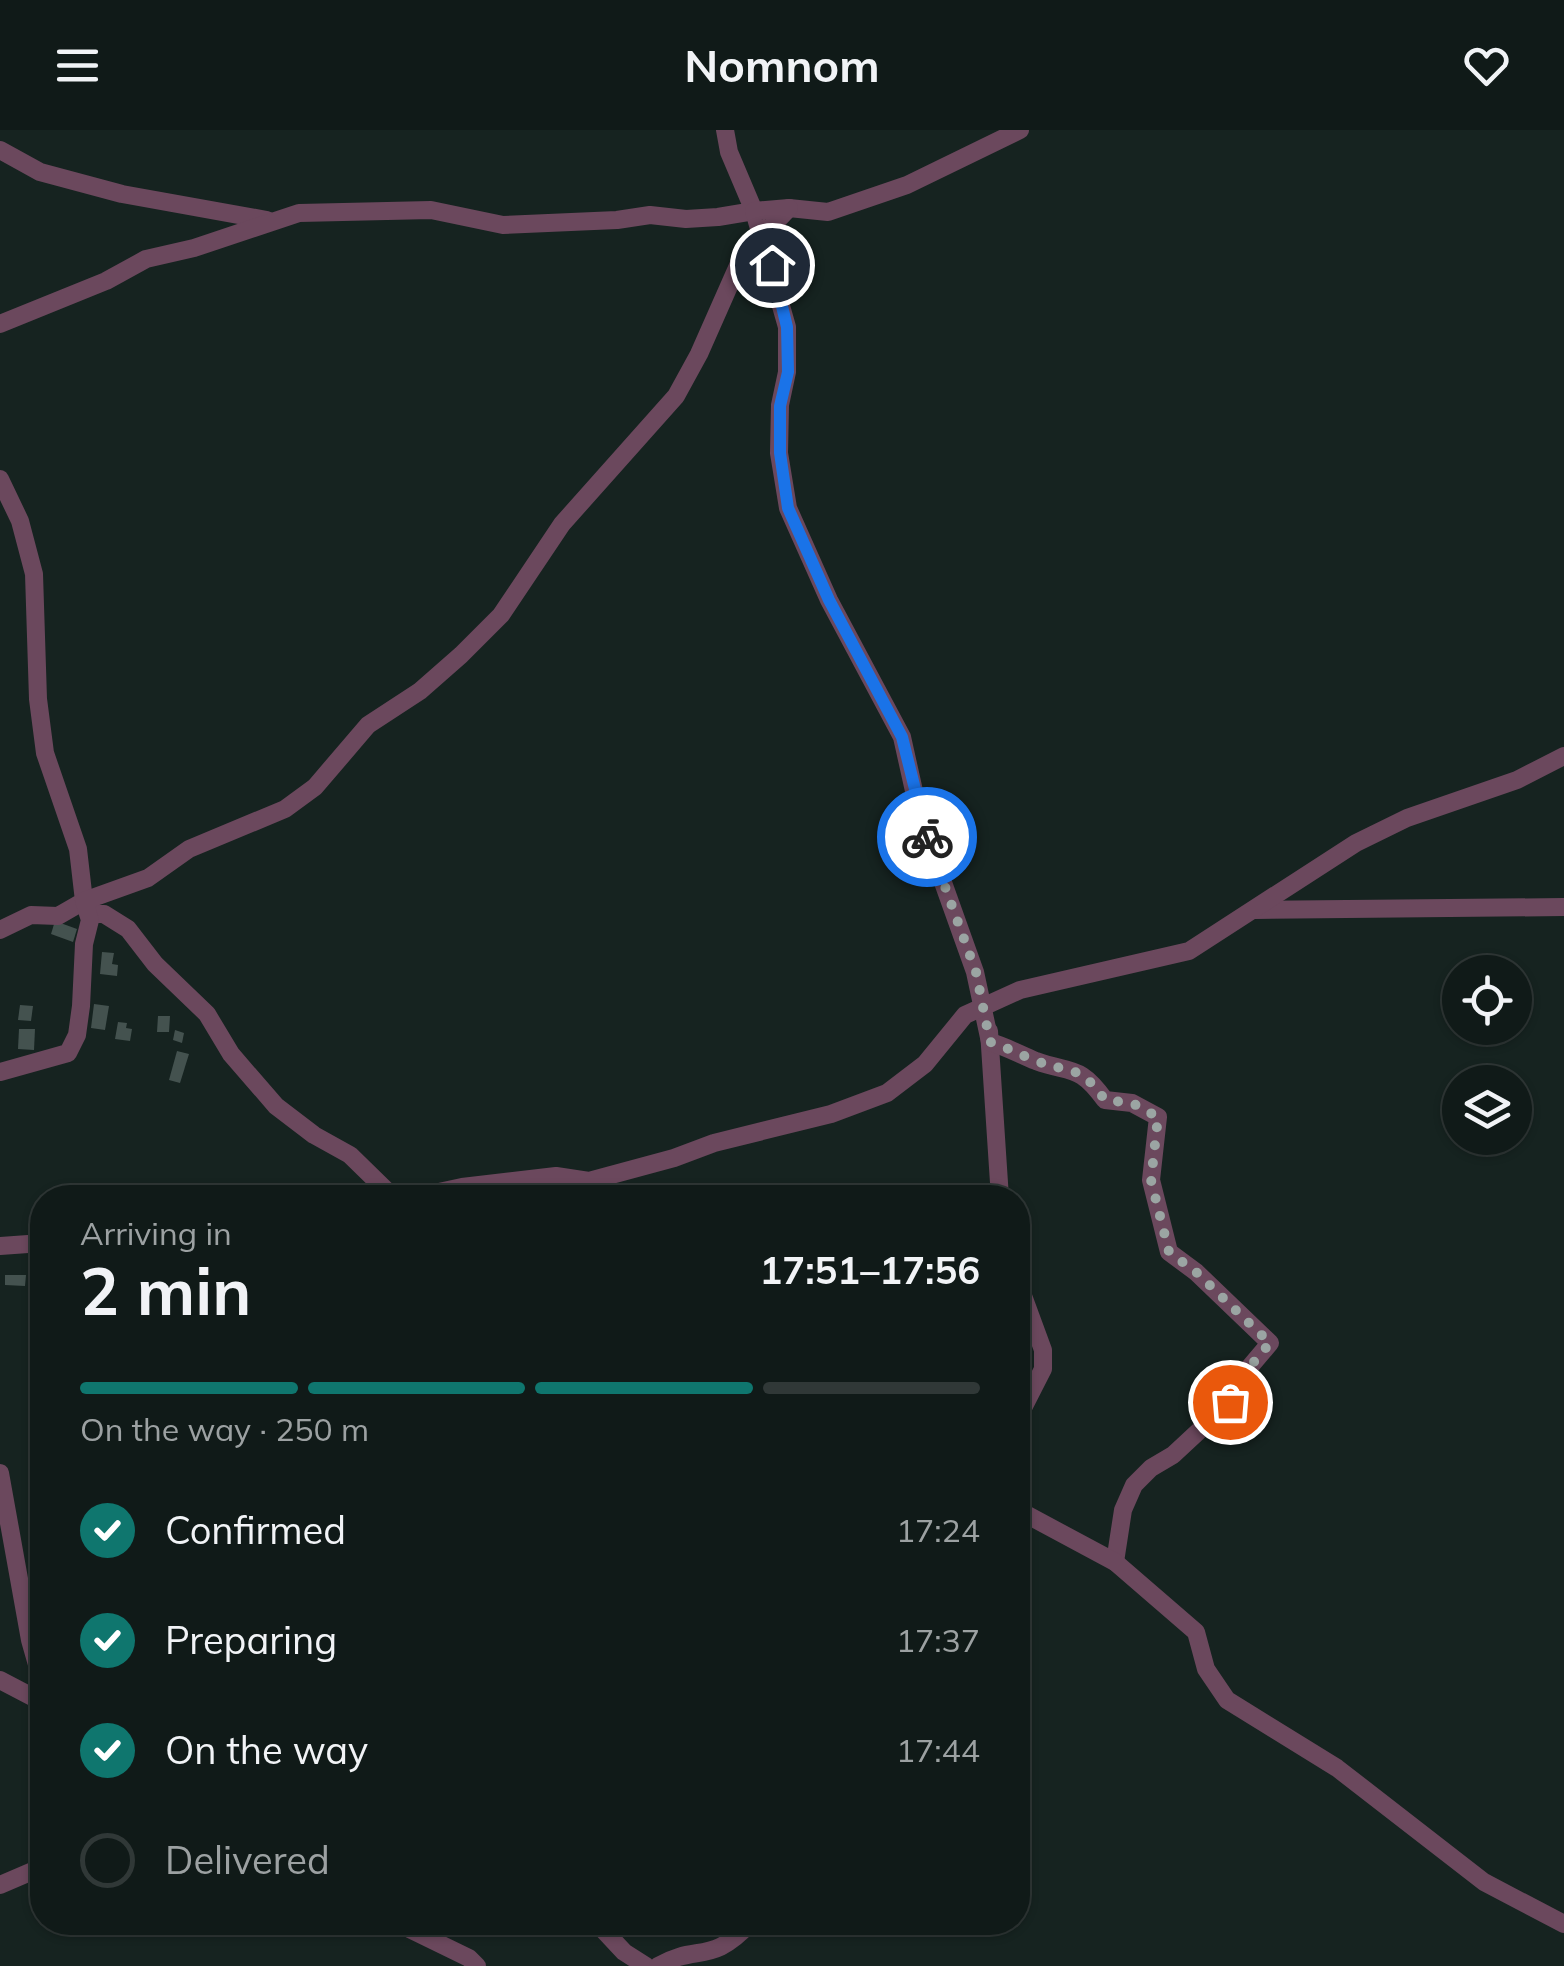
<!DOCTYPE html>
<html lang="en">
<head>
<meta charset="utf-8">
<style>
  :root { --surface:#101a18; --page:#192321; --text:#f1f3f6; --muted:#9ca1a2; --line:#303837; --accent:#0f766e }
  body { margin:0; font-family:Mulish,sans-serif; background:var(--page); color:var(--text); height:100vh; display:flex; flex-direction:column; font-size:38px; white-space:nowrap }
  * { box-sizing:border-box; margin:0 }
  p { font-size:32px; color:var(--muted) }
  .icon { flex:none; width:55px; height:55px; fill:none; stroke:currentColor; stroke-width:2; stroke-linecap:round; stroke-linejoin:round }
  .map { position:relative; flex:1; overflow:hidden }
  .side { position:absolute; left:30px; top:1055px; width:1000px; height:750px; display:flex; flex-direction:column; background:var(--surface); border-radius:40px; box-shadow:0 2px 8px #0004,0 0 0 2px var(--line) }
  .side>* { flex:none }
  .tools { position:absolute; left:1442px; top:825px; display:grid; gap:20px }
  .tools a { display:grid; place-items:center; width:90px; height:90px; border-radius:50%; background:var(--surface); box-shadow:0 2px 8px #0004,0 0 0 2px var(--line); font-size:50px }
  .pin { position:absolute; display:grid; place-items:center; width:85px; height:85px; color:#fff; margin:-42px; border:5px solid #fff; border-radius:50%; box-shadow:0 2px 10px #0007 }
  .courier { position:absolute; display:grid; place-items:center; width:100px; height:100px; margin:-50px; border:8px solid #1a73e8; border-radius:50%; background:#fff; color:#222; box-shadow:0 2px 12px #0007 }
  .summary em { font-style:normal; font-weight:700 }
  .summary div { display:flex; flex-direction:column-reverse }
  .summary { display:flex; align-items:center; justify-content:space-between; height:170px; padding:0 50px }
  h1 { font-size:65px; font-weight:700; line-height:75px }
  .bar { display:grid; grid-template-columns:repeat(4,1fr); gap:15px 10px; align-content:center; height:120px; padding:0 50px }
  .bar i { height:12px; border-radius:8px; background:var(--line) }
  .bar .selected { background:var(--accent) }
  .bar p { grid-column:span 4 }
  ol { padding:0 50px; list-style:none }
  li { display:flex; align-items:center; gap:30px; height:110px }
  li p { margin-inline-start:auto }
  li .icon { padding:10px; border-radius:50%; background:var(--accent); color:#fff; stroke-width:4 }
  li:last-child { color:var(--muted) }
  li i { width:55px; height:55px; border:5px solid var(--line); border-radius:50% }
  header { display:flex; justify-content:space-between; align-items:center; height:130px; padding:0 50px; background:var(--surface); font-size:45px; font-weight:700 }
  .map>svg:first-child { display:block }
</style>
</head>
<body>
<header><svg class="icon" aria-label="menu" viewBox="0 0 24 24"><path d="M4 6h16M4 12h16M4 18h16"/></svg>Nomnom<svg class="icon" aria-label="heart" viewBox="0 0 24 24"><path d="M12 20l-8-8c-3-5 5-10 8-4 3-6 11-1 8 4z"/></svg></header>
<div class="map">
<svg width="1564" height="1836" viewBox="0 0 1564 1836">
  <rect width="100%" height="100%" fill="#162320"/>
  <!-- building -->
  <g fill="#44524f">
    <polygon points="55,791 77,799 73,812 51,804"/>
    <polygon points="102,822 114,823 112,834 118,835 117,846 100,844"/>
    <polygon points="94,874 109,876 105,900 91,898"/>
    <polygon points="20,875 33,876 31,891 18,890"/>
    <polygon points="158,886 170,886 169,902 157,902"/>
    <polygon points="118,892 127,893 126,898 132,899 130,911 115,909"/>
    <polygon points="19,899 35,899 34,920 18,919"/>
    <polygon points="175,900 184,903 182,913 173,910"/>
    <polygon points="177,921 189,924 180,953 169,950"/>
    <polygon points="5,1145 26,1145 25,1156 5,1155"/>
  </g>
  <g fill="none" stroke-linecap="round" stroke-linejoin="round">
    <!-- minor -->
    <g stroke="#6b485d" stroke-width="18">
      <polyline points="0,20 40,42 122,64 267,90"/>
      <polyline points="789,78 828,82 907,55 1020,0"/>
      <polyline points="0,194 106,151 146,129 194,118 299,83 431,80 503,95 617,90 650,85 686,89 718,87 754,81 729,22 725,0"/>
      <polyline points="0,349 20,391 34,444 38,569 45,623 78,719 84,771 58,786 31,785 0,800"/>
      <polyline points="1255,780 1564,777"/>
      <polyline points="90,784 104,784 128,799 155,834 207,884 231,924 276,976 314,1005 350,1025 394,1068"/>
      <polyline points="989,901 1000,1068"/>
      <path d="M0,942L68,923L77,905L81,876L84,814L90,790L84,771L148,748L189,719L285,679L315,657L368,595L420,561L461,525L501,485L562,394L676,266L699,224L741,129L789,78L754,81L787,197V242L780,275L779,323L788,378L829,470L902,607L920,688L975,842L990,912C1007,917 1021,925 1036,931C1072,944 1079,934 1105,970L1132,973L1158,987L1151,1050L1169,1122L1196,1142L1270,1213L1248,1239L1230,1272L1173,1325L1151,1338L1134,1355L1123,1380L1115,1432"/>
      <polyline points="411,1068 462,1057 556,1046 589,1051 674,1028 714,1013 831,984 887,963 925,934 965,885 1020,860 1189,821 1356,713 1407,688 1517,650 1564,626"/>
      <polyline points="0,1116 42,1113"/>
      <polyline points="1018,1152 1043,1220 1043,1239 1018,1288"/>
      <polyline points="0,1343 30,1510 42,1552"/>
      <polyline points="1018,1380 1115,1432 1196,1502 1206,1539 1227,1570 1337,1638 1484,1752 1564,1794"/>
      <polyline points="0,1550 42,1572"/>
      <polyline points="0,1755 42,1737"/>
      <polyline points="395,1792 469,1828 477,1836"/>
      <polyline points="596,1792 624,1822 646,1836"/>
      <path d="M658,1836C698,1813 711,1836 751,1792"/>
    </g>
  </g>
  <g fill="none" stroke-linecap="round" stroke-linejoin="round">
    <!-- done -->
    <path stroke="#9ba5a3" stroke-width="10" stroke-dasharray="0 18" d="M927,707L976,842L990,912C1006,917 1021,925 1036,931C1073,944 1079,934 1105,970L1132,973L1158,987L1151,1050L1169,1122L1196,1142L1270,1213L1248,1239L1230,1272"/>
    <!-- route -->
    <polyline stroke="#1a73e8" stroke-width="12" points="772,135 787,197 788,242 780,276 780,323 788,378 829,470 902,607 927,707"/>
  </g>
</svg>
<div class="tools">
<a><svg class="icon" aria-label="locate" viewBox="0 0 24 24"><circle cx="12" cy="12" r="6"/><path d="M12 2v4M12 18v4M2 12h4M18 12h4"/></svg></a>
<a><svg class="icon" aria-label="layers" viewBox="0 0 24 24"><path d="M12 4l9 5-9 5-9-5zM3 14l9 5 9-5"/></svg></a>
</div>
<div class="pin" style="left:1230px;top:1272px;background:#ea580c"><svg class="icon" aria-label="bag" viewBox="0 0 24 24"><path d="M5 8h14l-1 12H6zM9 8a3 3 0 0 1 6 0"/></svg></div>
<div class="pin" style="left:772px;top:135px;background:#1f2937"><svg class="icon" aria-label="home" viewBox="0 0 24 24"><path d="M3 11l9-7 9 7M6 9v11h12V9"/></svg></div>
<div class="courier" style="left:927px;top:707px"><svg class="icon" aria-label="bike" viewBox="0 0 24 24"><circle cx="6" cy="16" r="4"/><circle cx="18" cy="16" r="4"/><path d="M6 16l4-8h5l3 8M10 8l3 8H6M13 5h3"/></svg></div>
<section class="side">
<div class="summary"><div><h1>2 min</h1><p>Arriving in</p></div><em>17:51–17:56</em></div>
<div class="bar"><i class="selected"></i><i class="selected"></i><i class="selected"></i><i></i><p>On the way · 250 m</p></div>
<ol>
<li><svg class="icon" aria-label="check" viewBox="0 0 24 24"><path d="M5 12l5 5 9-10"/></svg>Confirmed<p>17:24</p></li>
<li><svg class="icon" aria-label="check" viewBox="0 0 24 24"><path d="M5 12l5 5 9-10"/></svg>Preparing<p>17:37</p></li>
<li><svg class="icon" aria-label="check" viewBox="0 0 24 24"><path d="M5 12l5 5 9-10"/></svg>On the way<p>17:44</p></li>
<li><i></i>Delivered</li>
</ol>
</section>
</div>
</body>
</html>
